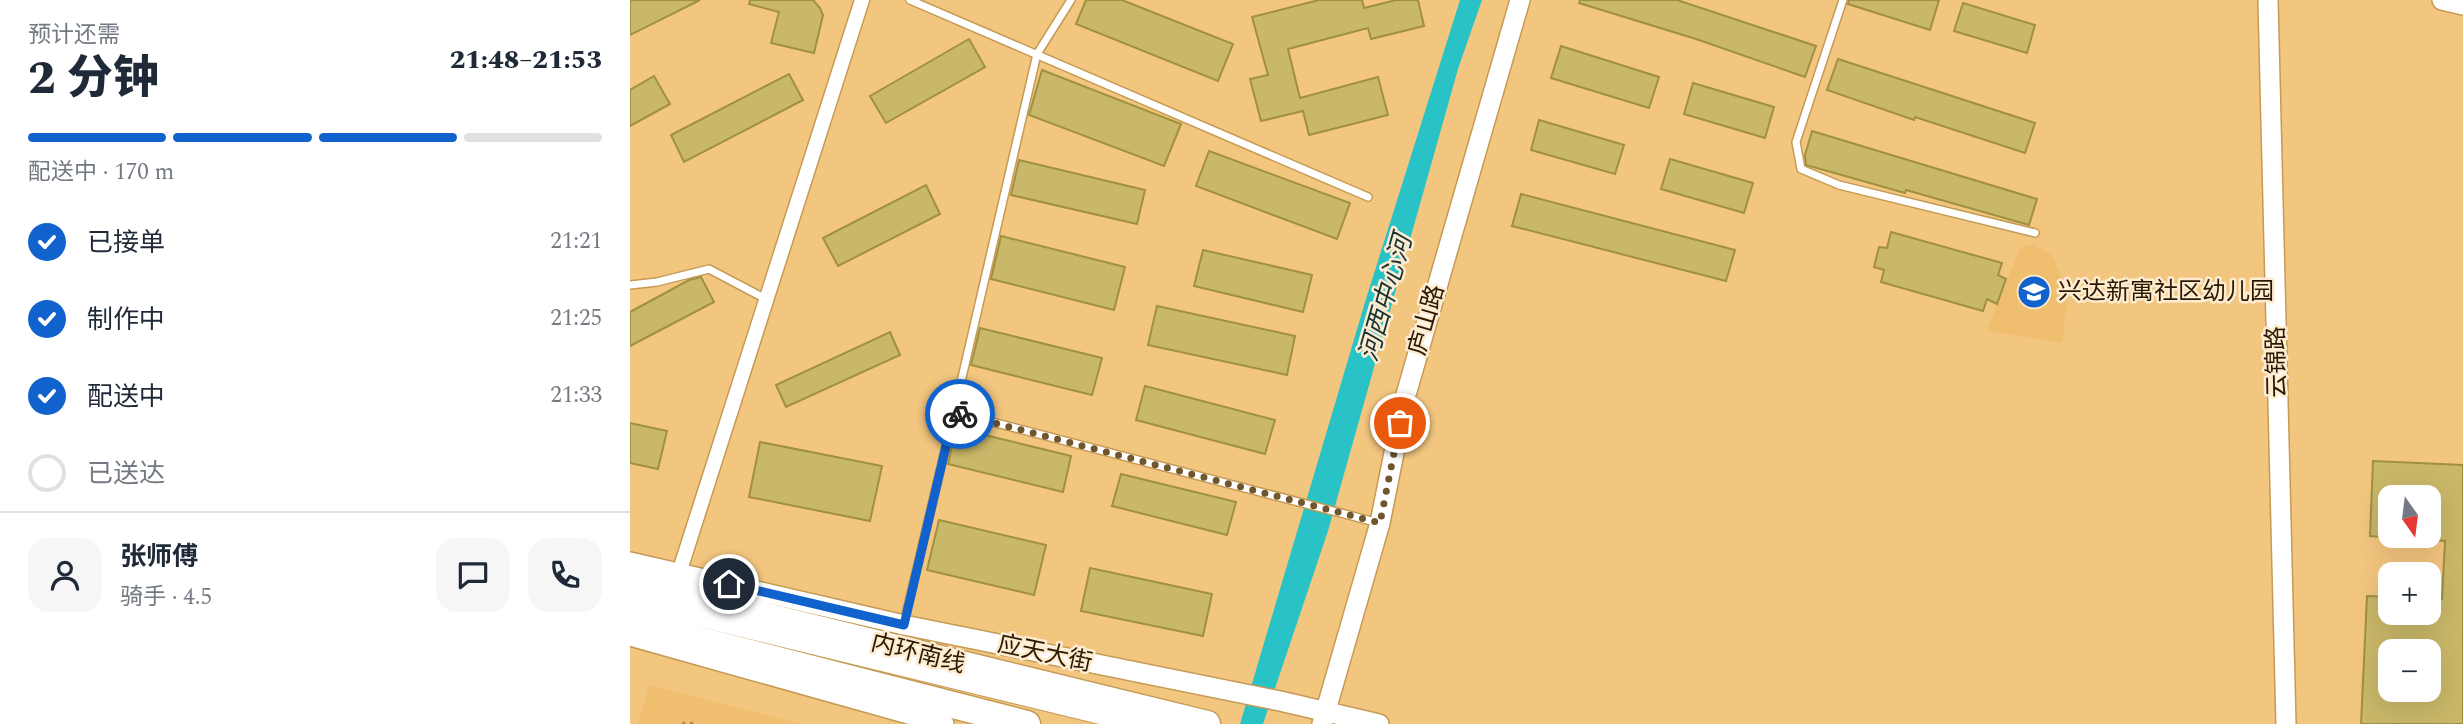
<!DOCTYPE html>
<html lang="zh">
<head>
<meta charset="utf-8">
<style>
  :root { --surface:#fff; --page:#f6f6f7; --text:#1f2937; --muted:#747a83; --line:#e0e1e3; --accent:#1162cc }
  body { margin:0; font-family:Spectral,"Noto Sans SC",serif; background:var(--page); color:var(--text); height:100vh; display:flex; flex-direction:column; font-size:26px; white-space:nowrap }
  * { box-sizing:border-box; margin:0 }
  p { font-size:23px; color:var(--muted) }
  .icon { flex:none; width:38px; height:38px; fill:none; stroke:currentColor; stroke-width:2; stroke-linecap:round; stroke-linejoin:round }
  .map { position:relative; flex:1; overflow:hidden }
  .panel { display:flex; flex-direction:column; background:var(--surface); width:630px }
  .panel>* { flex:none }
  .needle { width:46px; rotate:166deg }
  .fabs { position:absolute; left:1748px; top:485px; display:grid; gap:14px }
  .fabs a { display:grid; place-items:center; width:63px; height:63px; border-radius:14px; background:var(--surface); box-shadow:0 7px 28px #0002; font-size:35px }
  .pin { position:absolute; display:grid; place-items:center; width:60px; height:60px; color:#fff; margin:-30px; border:4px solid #fff; border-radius:50%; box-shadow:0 2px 7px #0007 }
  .courier { position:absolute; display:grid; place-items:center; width:70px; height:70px; margin:-35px; border:5px solid #1162cc; border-radius:50%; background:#fff; color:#222; box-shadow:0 2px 9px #0007 }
  .head em { font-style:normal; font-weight:800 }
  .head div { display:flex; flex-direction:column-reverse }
  .head { display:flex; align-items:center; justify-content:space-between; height:119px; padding:0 28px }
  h1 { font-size:46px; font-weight:800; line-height:52px }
  .bar { display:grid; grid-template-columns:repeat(4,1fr); gap:10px 7px; align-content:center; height:84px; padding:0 28px }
  .bar i { height:9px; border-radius:5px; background:var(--line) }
  .bar .selected { background:var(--accent) }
  .bar p { grid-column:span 4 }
  .line { display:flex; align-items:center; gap:18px; padding:0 28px; border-top:2px solid var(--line) }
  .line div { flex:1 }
  .round { display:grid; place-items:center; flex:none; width:74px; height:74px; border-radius:21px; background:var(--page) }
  ol { padding:0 28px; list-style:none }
  li { display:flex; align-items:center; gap:21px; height:77px }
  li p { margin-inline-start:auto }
  li .icon { padding:7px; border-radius:50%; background:var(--accent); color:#fff; stroke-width:4 }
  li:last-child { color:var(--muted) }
  li i { width:38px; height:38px; border:4px solid var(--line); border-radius:50% }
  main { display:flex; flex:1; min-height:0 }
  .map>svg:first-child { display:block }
</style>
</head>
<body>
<main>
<section class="panel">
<div class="head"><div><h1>2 分钟</h1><p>预计还需</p></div><em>21:48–21:53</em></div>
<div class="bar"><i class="selected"></i><i class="selected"></i><i class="selected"></i><i></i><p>配送中 · 170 m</p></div>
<ol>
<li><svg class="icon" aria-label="check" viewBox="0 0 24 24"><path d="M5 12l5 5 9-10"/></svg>已接单<p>21:21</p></li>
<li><svg class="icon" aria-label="check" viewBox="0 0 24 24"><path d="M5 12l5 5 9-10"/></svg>制作中<p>21:25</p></li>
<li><svg class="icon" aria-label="check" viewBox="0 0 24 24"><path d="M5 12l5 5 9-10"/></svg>配送中<p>21:33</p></li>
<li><i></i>已送达</li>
</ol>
<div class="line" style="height:126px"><a class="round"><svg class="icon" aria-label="person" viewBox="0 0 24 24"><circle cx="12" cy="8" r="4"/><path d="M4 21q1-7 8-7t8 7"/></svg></a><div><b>张师傅</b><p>骑手 · 4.5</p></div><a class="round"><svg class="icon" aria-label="chat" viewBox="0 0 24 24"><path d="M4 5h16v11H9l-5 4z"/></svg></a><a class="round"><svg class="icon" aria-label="phone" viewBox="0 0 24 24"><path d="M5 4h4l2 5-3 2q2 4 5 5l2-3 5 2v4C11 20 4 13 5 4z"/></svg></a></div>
</section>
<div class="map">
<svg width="1833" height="724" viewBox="0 0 1833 724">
  <rect width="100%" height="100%" fill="#f3c67f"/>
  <!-- built -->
  <g fill="#efbe6f">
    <polygon points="1403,244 1423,256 1432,279 1437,305 1432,343 1357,331 1390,248"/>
    <polygon points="19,685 171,724 8,724"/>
  </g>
  <!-- water -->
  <polygon fill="#29c3c7" points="830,0 852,0 828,69 698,531 633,724 610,724 736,299"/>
  <!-- building -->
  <g fill="#c9b869" stroke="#a09040" stroke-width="2" fill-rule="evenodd">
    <polygon points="0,0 70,0 0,35"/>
    <polygon points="120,0 183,0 190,8 193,15 184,53 141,43 149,12 119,4"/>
    <polygon points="456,0 492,0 603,44 588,81 446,24"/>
    <polygon points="689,0 732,0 734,8 766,0 788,0 794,26 741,39 738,28 658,49 670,98 748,77 758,115 679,135 673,111 631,121 620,79 638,75 622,17"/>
    <polygon points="950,0 1047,0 1186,46 1175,77 1066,39 949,3"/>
    <polygon points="1219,0 1309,0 1300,30 1218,4"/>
    <polygon points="1333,3 1405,25 1397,53 1324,31"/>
    <polygon points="339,39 355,67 256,123 240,96"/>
    <polygon points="931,46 1029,77 1019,108 921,78"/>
    <polygon points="1208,59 1405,123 1395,153 1285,117 1284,120 1197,90"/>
    <polygon points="412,70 551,124 534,166 399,115"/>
    <polygon points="159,74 173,100 54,162 41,135"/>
    <polygon points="24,76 40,104 0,126 0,90"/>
    <polygon points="1063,83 1144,107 1135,138 1054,114"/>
    <polygon points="909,120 994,145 985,174 901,150"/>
    <polygon points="1182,131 1407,199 1399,225 1276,190 1275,193 1176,165 1175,155"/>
    <polygon points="579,151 720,203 707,239 566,186"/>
    <polygon points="1040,159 1123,183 1114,213 1031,189"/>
    <polygon points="389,160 515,190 507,224 381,195"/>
    <polygon points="296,185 310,214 208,266 193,238"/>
    <polygon points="891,194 1105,250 1096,281 882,226"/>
    <polygon points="1261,232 1372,263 1368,275 1376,279 1367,304 1357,299 1353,311 1251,282 1254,270 1244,267 1249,247 1257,248"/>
    <polygon points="371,236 495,267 484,310 361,279"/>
    <polygon points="573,250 682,275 673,312 564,286"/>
    <polygon points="71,277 84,302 0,346 0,312 59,280"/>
    <polygon points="527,306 665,336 657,375 518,345"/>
    <polygon points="350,328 472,358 462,395 341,365"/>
    <polygon points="260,332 270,355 156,407 146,385"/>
    <polygon points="515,386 645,420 635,454 506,420"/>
    <polygon points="0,423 37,431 28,469 0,463"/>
    <polygon points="326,428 441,456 433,492 318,464"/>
    <polygon points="130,442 252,466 240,521 119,497"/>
    <path d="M1743,461L1833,465V724H1731L1737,596L1760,597V612H1799V599H1812L1815,541L1799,540V497H1760V538L1740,536ZM1760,651H1799V690H1760Z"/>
    <polygon points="491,474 606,502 597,535 482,506"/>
    <polygon points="309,520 416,545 404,595 297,570"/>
    <polygon points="460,568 582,594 573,636 451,611"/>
  </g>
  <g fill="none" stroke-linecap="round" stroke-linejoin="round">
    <defs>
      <g id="lane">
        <polyline points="280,0 738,197"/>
        <polyline points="441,0 407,54 324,412 749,523"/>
        <polyline points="1213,0 1166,142 1171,169 1209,185 1405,233"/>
        <polyline points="0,285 27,282 79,269 136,299"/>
        <polyline points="274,623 324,412"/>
      </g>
      <polyline id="street" points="49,573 232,0"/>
      <g id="secondary">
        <polyline points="1638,0 1656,724"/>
        <polyline points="1812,0 1833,5"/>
        <polyline points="0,562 274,625 650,701 749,724"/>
        <polyline points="0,636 314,724"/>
        <polyline points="692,724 750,523 775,398 890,0"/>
      </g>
      <polyline id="primary" points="0,598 518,724"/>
      <g id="highway">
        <polyline points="0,583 577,724"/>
        <polyline points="0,622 397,724"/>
      </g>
    </defs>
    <!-- lane casing -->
    <use href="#lane" stroke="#c59a54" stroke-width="10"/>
    <!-- street casing -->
    <use href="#street" stroke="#c59a54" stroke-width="17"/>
    <!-- secondary casing -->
    <use href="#secondary" stroke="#c59a54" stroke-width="22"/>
    <!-- primary casing -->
    <use href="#primary" stroke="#c59a54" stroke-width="25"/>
    <!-- highway casing -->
    <use href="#highway" stroke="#c59a54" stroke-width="29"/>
    <!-- path -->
    <polyline stroke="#a98650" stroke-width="2.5" stroke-dasharray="3.5 5" stroke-linecap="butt" points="52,724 56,722 65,724"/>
    <!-- lane -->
    <use href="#lane" stroke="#fff" stroke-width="7"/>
    <!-- street -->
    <use href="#street" stroke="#fff" stroke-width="14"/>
    <!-- secondary -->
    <use href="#secondary" stroke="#fff" stroke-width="19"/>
    <!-- primary -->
    <use href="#primary" stroke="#fff" stroke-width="23"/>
    <!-- highway -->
    <use href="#highway" stroke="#fff" stroke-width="26"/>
  </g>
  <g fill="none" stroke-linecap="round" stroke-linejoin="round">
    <!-- done -->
    <polyline stroke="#70562c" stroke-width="7" stroke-dasharray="0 12.6" points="330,414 750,523 770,423"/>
    <!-- route -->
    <polyline stroke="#1162cc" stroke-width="9" points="99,584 274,625 324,412 330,414"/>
  </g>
  <!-- icons -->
  <defs>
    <symbol id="school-disc" viewBox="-11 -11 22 22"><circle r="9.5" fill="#1162cc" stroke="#feecd1"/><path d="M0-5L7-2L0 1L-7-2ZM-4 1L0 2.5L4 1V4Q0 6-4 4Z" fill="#fff"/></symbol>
  </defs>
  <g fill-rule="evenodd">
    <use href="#school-disc" x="1385" y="273" width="38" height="38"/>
  </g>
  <g text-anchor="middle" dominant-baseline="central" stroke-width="5" stroke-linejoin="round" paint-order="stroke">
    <!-- poi labels -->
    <g font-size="24" fill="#2a1900" stroke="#feecd1" text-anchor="start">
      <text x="1428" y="292">兴达新寓社区幼儿园</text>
    </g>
    <!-- street labels -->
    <g font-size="24" fill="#2a1900" stroke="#feecd1">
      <text transform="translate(797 320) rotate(-74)">庐山路</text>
      <text transform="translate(1647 362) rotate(-91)">云锦路</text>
      <text transform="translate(288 654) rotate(14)">内环南线</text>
      <text transform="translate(415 654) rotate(12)">应天大街</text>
    </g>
    <!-- water labels -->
    <g font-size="26" font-style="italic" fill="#173536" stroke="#feecd1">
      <text transform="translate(756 298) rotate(-74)">河西中心河</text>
    </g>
  </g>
</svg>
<div class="fabs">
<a><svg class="needle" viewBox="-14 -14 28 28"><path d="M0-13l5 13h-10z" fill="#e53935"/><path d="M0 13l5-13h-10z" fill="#747a83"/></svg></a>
<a>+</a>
<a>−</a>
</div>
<div class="pin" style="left:770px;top:423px;background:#ea580c"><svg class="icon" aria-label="bag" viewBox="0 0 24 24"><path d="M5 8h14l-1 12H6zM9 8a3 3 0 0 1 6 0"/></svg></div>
<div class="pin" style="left:99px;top:584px;background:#1f2937"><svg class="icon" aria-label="home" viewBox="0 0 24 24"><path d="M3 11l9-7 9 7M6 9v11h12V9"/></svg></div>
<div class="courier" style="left:330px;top:414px"><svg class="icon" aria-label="bike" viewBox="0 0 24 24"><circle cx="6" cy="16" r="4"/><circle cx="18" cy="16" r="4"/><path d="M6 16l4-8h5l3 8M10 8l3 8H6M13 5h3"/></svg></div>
</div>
</main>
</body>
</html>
